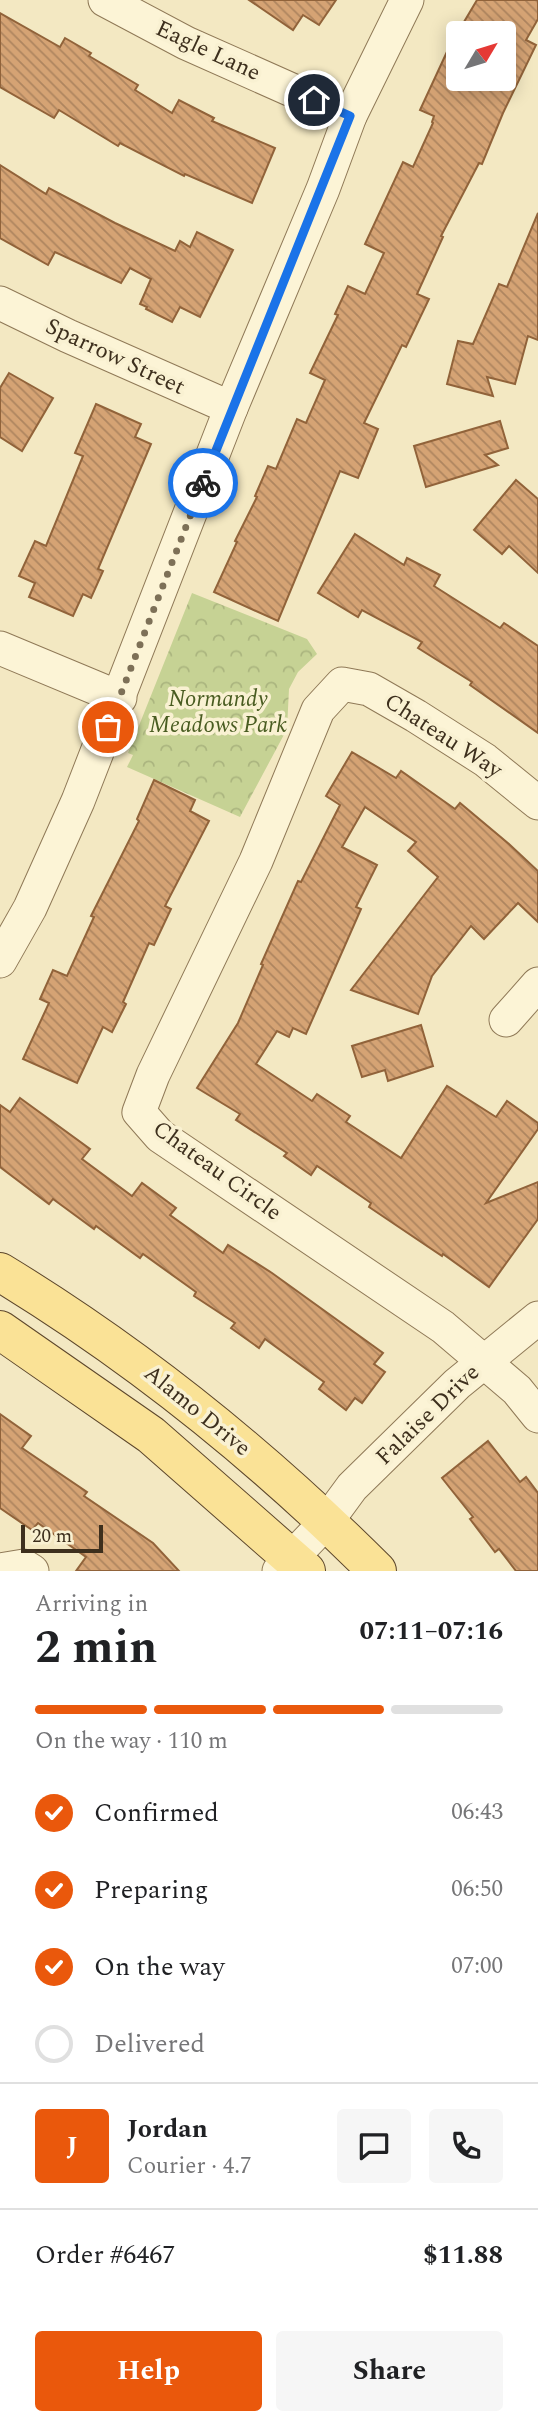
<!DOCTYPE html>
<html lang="en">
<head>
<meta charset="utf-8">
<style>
  :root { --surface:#fff; --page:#f6f6f6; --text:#202124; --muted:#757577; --line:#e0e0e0; --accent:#ea580c }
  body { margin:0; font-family:Spectral,serif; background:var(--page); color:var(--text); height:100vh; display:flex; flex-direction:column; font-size:26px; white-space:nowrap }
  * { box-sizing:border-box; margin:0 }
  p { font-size:23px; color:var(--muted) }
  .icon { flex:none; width:38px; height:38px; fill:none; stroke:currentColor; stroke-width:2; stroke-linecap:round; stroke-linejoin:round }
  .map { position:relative; height:1571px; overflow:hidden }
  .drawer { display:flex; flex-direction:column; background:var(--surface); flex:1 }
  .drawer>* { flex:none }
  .needle { width:46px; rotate:52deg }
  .buttons { position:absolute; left:446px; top:21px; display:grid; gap:14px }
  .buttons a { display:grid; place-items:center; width:70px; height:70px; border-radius:7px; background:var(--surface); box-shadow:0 4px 18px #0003; font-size:35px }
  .scale { position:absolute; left:21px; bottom:18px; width:82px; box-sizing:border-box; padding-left:7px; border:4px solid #3d2f1d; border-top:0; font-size:19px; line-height:24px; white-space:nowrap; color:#3d2f1d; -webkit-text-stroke:5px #f9f1d2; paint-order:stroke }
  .pin { position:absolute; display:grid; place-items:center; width:60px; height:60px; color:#fff; margin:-30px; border:4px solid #fff; border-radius:50%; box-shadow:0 2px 7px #0007 }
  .courier { position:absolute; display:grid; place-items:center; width:70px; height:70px; margin:-35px; border:5px solid #1a73e8; border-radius:50%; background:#fff; color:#222; box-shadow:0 2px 9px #0007 }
  .head em { font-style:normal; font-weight:700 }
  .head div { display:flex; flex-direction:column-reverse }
  .head { display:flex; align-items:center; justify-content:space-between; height:119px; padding:0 35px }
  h1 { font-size:46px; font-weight:700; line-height:52px }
  .bar { display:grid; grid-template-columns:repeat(4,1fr); gap:10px 7px; align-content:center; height:84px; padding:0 35px }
  .bar i { height:9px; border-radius:5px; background:var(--line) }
  .bar .active { background:var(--accent) }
  .bar p { grid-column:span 4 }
  .line { display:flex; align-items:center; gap:18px; padding:0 35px; border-top:2px solid var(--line) }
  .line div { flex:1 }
  .round { display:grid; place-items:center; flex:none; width:74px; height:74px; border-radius:7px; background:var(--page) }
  ol { padding:0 35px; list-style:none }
  li { display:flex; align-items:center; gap:21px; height:77px }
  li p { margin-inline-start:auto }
  li .icon { padding:7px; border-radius:50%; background:var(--accent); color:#fff; stroke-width:4 }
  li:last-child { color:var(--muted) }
  li i { width:38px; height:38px; border:4px solid var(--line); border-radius:50% }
  .button { display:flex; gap:14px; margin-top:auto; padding:14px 35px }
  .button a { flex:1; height:80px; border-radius:7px; background:var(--accent); color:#fff; font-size:28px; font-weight:700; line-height:80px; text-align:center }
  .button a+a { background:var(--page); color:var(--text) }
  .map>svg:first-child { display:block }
</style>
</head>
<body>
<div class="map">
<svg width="538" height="1571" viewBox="0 0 538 1571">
  <defs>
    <pattern id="park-crowns" width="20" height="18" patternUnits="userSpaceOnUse" patternTransform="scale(1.75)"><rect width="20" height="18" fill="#c6d294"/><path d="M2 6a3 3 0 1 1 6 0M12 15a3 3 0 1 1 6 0" fill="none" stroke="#abb57f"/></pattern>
    <pattern id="building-back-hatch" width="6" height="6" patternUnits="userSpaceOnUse" patternTransform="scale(1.75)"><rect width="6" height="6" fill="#d5a374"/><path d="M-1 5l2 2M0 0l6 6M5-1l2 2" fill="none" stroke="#ae855f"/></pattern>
  </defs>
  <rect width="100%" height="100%" fill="#f3e8c2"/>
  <!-- park -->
  <polygon fill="url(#park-crowns)" points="192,593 307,639 317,654 298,672 289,689 287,729 240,817 127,767 133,755 128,753"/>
  <!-- building -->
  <g fill="url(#building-back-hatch)" stroke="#91633a" stroke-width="2" fill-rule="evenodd">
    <polygon points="249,0 336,0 319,25 303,15 293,30"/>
    <path d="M477,0H538V19L526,40L536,45L503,113L482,164L479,163L441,236L443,237L417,294L429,299L406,347L402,345L364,423L378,429L358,478L340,471L278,621L214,592L237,542L235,541L257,497L255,496L268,466L276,469L297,419L306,423L325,380L310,373L338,315L335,314L348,286L365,294L384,253L365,244L403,162L413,167L433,123L432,122L434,116L420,110L458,28V32ZM458,33H504V79H458Z"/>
    <polygon points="0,13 60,47 65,38 91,53 89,56 138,85 135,90 172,113 179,100 214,118 212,121 275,148 252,203 185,174 184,176 120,143 118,146 59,110 54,118 0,87"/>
    <polygon points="0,165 46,194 49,188 115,223 175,251 180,241 190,247 197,232 233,250 200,317 180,307 172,322 146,309 147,307 140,304 151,279 130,268 121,283 55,252 48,265 0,238"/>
    <polygon points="538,213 538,340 528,336 515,384 487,377 493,396 447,384 458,341 473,344 499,284 507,287"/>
    <polygon points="9,373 53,398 22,451 0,437 0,388"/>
    <polygon points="96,404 141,424 135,437 151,444 98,569 103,571 91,598 83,594 73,616 29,597 35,583 19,576 35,541 46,546 83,456 75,453"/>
    <polygon points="500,421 508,448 485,455 498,465 426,487 414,446"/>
    <polygon points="516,480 538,499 538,573 509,546 502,554 474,530"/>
    <polygon points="355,534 404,565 407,558 440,575 434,586 500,628 504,623 538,646 538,733 470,685 472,682 418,648 422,642 362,610 358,617 318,593"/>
    <polygon points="352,752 396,778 401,771 455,809 460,803 509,844 538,871 538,922 518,903 484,939 471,926 432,976 418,1014 351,990 438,877 408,851 416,842 365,807 342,847 377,865 356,907 361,909 306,1034 293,1028 289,1037 277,1031 256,1064 312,1101 317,1094 350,1116 346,1122 401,1158 447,1086 496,1117 507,1101 538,1123 538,1129 486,1203 538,1182 538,1219 489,1287 443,1254 442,1256 369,1207 371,1203 317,1166 311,1175 284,1156 287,1153 236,1120 240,1114 197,1088 238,1023 263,965 261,964 298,881 301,882 340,805 326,796"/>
    <polygon points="154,780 195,800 190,811 209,821 165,906 171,909 154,945 149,943 123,1002 126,1004 112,1032 103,1027 77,1083 23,1059 49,1003 40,999 53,970 67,976 94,917 91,916 139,821 137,819"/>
    <polygon points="421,1025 433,1066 388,1081 385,1070 362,1077 352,1046"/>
    <polygon points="20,1098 90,1149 82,1159 132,1196 142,1183 176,1208 170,1215 223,1253 228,1245 272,1273 383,1353 374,1364 385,1372 362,1403 355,1398 346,1410 319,1389 324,1382 265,1339 259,1348 231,1328 235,1323 194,1296 196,1292 143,1254 140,1258 96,1226 94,1229 53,1199 49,1204 0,1167 0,1105 10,1112"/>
    <polygon points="0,1414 31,1436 22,1448 87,1492 84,1496 153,1543 179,1571 76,1571 86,1557 38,1523 32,1530 0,1508"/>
    <polygon points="488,1441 520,1482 526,1477 538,1493 538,1571 516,1571 499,1549 495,1552 470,1519 473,1517 442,1478"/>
  </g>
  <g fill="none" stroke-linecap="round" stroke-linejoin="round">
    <defs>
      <g id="minor">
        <polyline points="105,0 186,43 350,116"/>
        <polyline points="0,303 68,336 231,408"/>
        <polyline points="0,648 120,698"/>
        <polyline points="538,803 485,760 416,716 369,689 342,684 318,710 256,861 153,1075 139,1112 160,1136 443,1327 517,1390 538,1416"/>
        <polyline points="0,961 30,908 78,801 231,408 323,189 350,116 407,0"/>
        <polyline points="506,1020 538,984"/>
        <polyline points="0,1570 24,1566 32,1571"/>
        <polyline points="279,1571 327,1521 352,1487 457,1384 538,1318"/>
      </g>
      <g id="major">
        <path d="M0,1272C138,1356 263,1457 377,1571"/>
        <polyline points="0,1330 151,1435 306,1571"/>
      </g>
    </defs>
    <!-- minor casing -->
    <use href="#minor" stroke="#8f7957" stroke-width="35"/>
    <!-- major casing -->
    <use href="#major" stroke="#5c462b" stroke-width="40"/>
    <!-- minor -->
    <use href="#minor" stroke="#fcf4d6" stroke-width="33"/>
    <!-- major -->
    <use href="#major" stroke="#fae296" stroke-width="38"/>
  </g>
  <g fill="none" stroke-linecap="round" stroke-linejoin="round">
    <!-- done -->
    <polyline stroke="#7d7057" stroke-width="7" stroke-dasharray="0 12.6" points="108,727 203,483"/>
    <!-- route -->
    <polyline stroke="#1a73e8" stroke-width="9" points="203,483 350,116 314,100"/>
  </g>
  <g text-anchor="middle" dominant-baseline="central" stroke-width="7" stroke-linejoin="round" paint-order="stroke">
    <!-- street labels -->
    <g font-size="23" fill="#3d2f1d" stroke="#f9f1d2">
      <text transform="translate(208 51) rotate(25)">Eagle Lane</text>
      <text transform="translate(115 357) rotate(25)">Sparrow Street</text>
      <text transform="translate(443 736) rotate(33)">Chateau Way</text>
      <text transform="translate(217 1171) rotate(36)">Chateau Circle</text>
      <text transform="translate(197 1411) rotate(39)">Alamo Drive</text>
      <text transform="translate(428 1415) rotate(-44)">Falaise Drive</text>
    </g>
    <!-- park labels -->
    <g font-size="23" font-style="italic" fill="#495c21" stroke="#f9f1d2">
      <text x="218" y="699">Normandy<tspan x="218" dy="26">Meadows Park</tspan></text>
    </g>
  </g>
</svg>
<div class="buttons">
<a><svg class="needle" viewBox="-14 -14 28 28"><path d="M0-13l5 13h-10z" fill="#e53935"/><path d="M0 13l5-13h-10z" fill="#757577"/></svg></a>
</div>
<div class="scale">20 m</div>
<div class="pin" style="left:108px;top:727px;background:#ea580c"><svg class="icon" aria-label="bag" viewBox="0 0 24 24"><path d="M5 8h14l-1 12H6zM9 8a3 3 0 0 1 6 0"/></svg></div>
<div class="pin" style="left:314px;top:100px;background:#1f2937"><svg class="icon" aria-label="home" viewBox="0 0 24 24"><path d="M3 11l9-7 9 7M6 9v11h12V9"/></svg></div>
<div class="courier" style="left:203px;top:483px"><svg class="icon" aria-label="bike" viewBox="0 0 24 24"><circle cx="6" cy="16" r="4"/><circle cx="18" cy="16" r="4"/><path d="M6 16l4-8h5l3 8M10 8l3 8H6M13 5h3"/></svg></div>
</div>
<section class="drawer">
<div class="head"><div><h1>2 min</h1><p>Arriving in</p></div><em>07:11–07:16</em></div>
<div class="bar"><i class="active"></i><i class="active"></i><i class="active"></i><i></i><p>On the way · 110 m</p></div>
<ol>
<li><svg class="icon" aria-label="check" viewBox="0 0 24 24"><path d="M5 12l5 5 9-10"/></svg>Confirmed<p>06:43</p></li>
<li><svg class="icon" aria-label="check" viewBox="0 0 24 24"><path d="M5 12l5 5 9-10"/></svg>Preparing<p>06:50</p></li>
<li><svg class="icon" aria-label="check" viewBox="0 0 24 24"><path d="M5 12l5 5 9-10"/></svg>On the way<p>07:00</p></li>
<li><i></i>Delivered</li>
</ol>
<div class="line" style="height:126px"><b class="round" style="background:var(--accent);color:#fff">J</b><div><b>Jordan</b><p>Courier · 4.7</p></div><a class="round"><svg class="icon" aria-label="chat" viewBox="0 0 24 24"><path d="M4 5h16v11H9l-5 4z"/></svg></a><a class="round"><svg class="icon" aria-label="phone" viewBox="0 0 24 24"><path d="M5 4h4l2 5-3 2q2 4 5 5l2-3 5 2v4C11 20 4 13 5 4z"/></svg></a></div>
<div class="line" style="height:91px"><div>Order #6467</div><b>$11.88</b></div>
<div class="button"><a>Help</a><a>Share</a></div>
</section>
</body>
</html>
